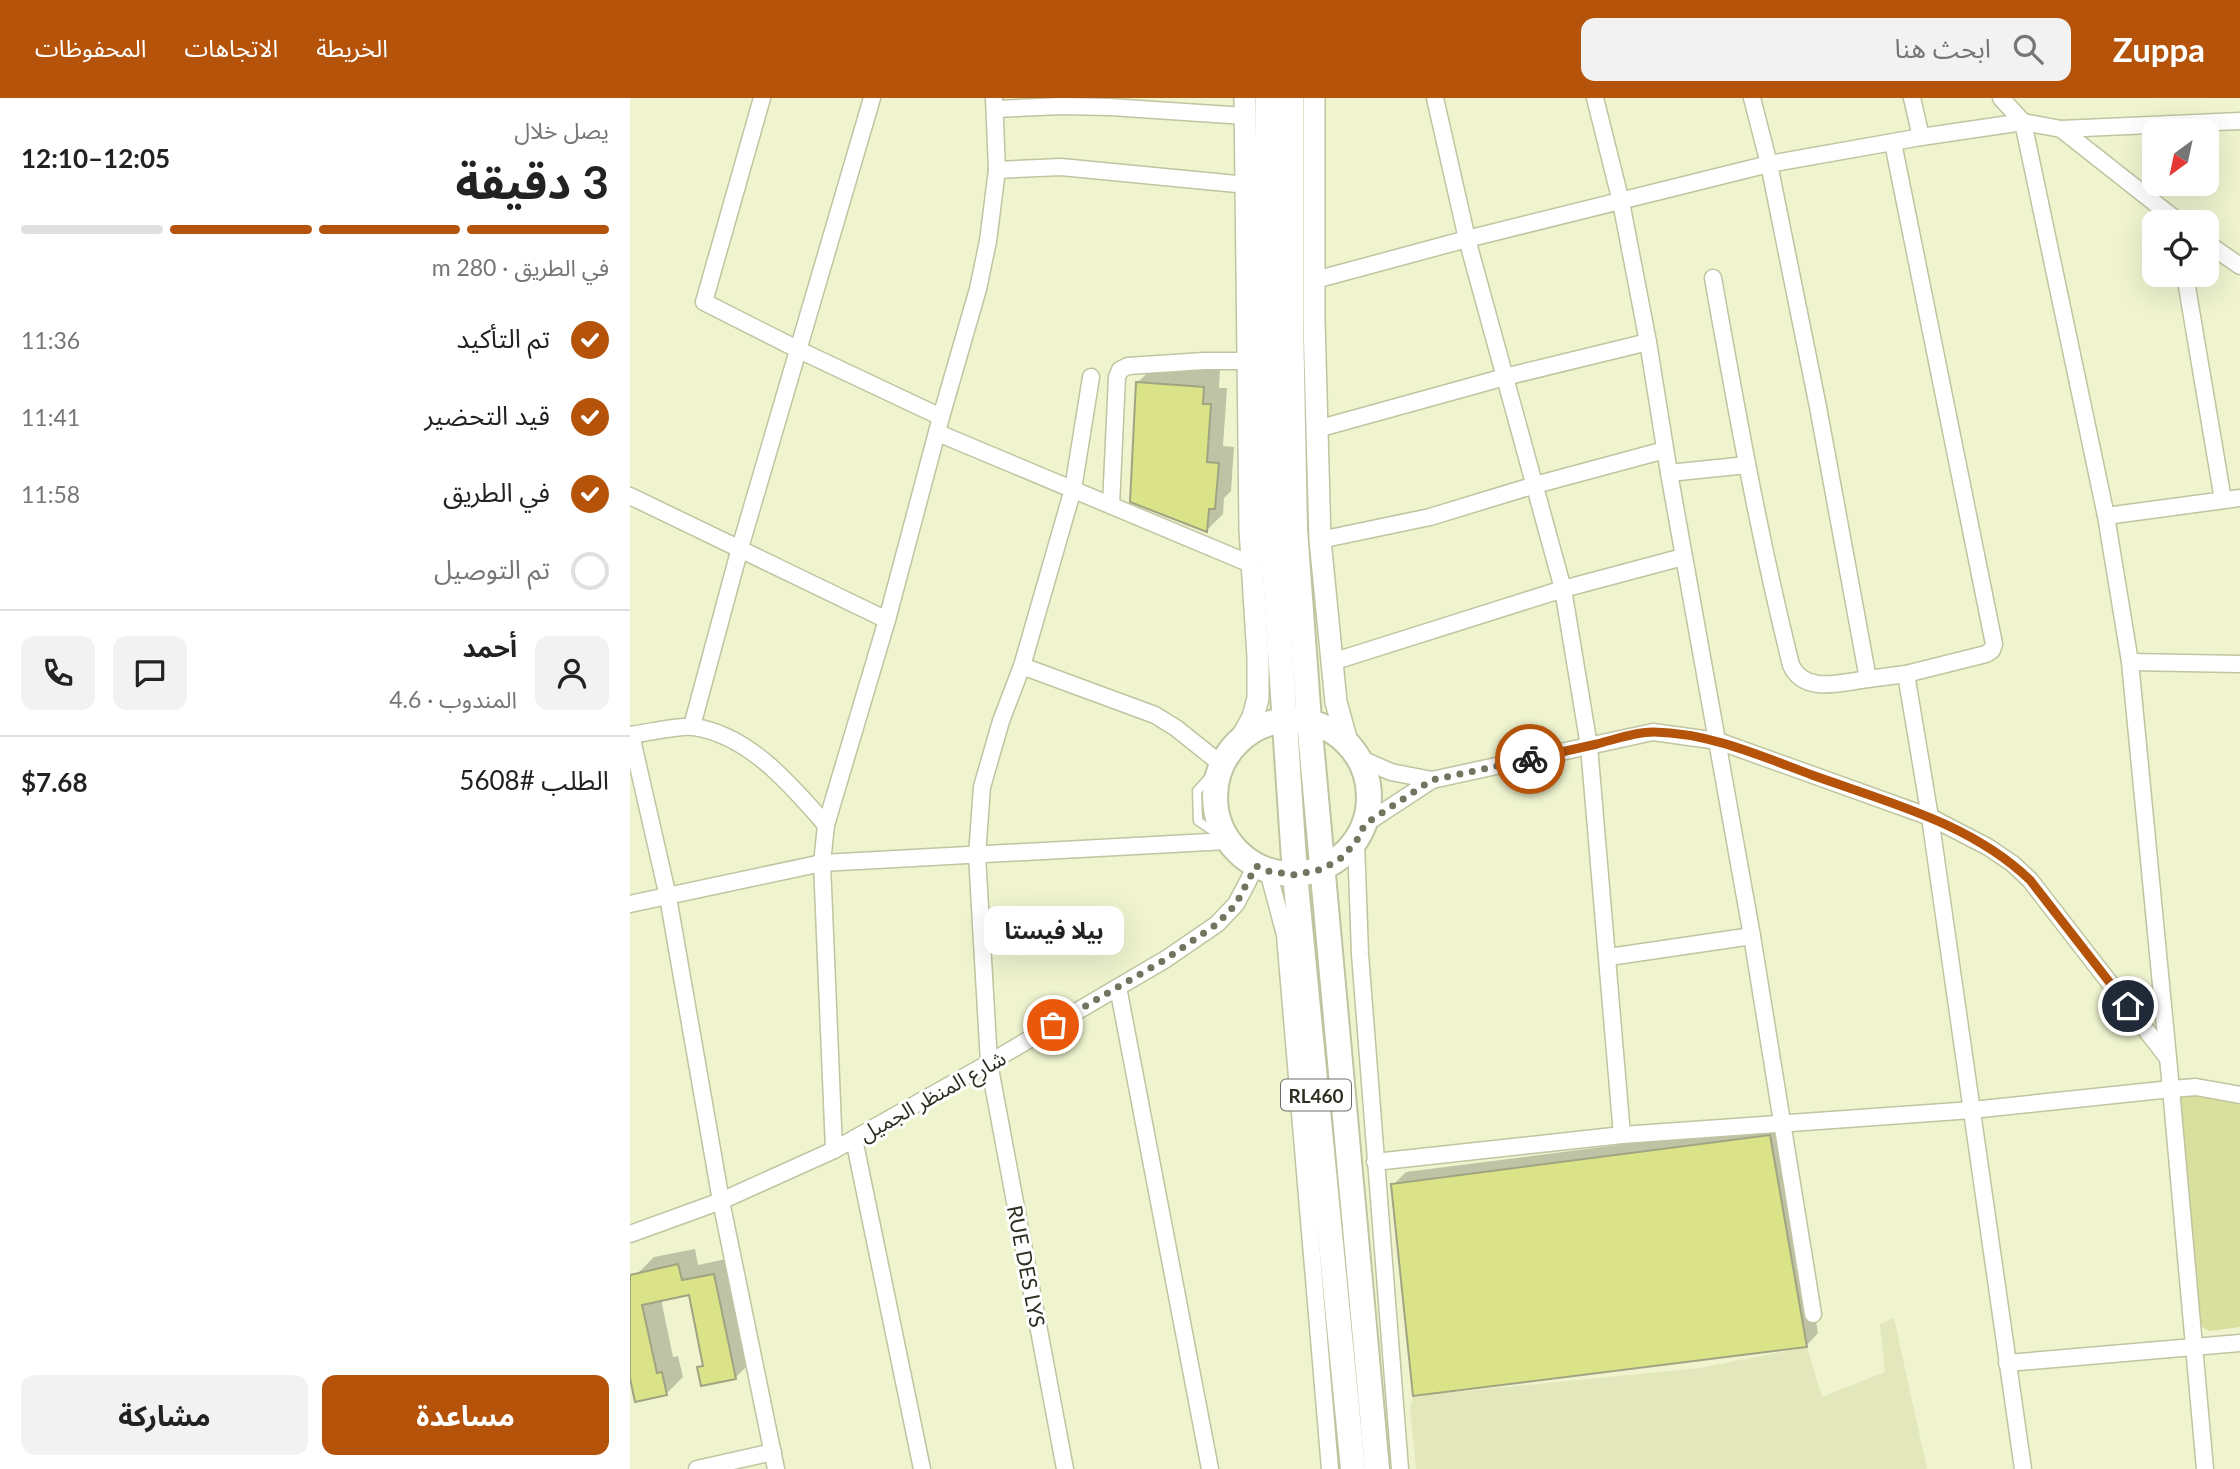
<!DOCTYPE html>
<html lang="ar">
<head>
<meta charset="utf-8">
<style>
  :root { --surface:#fff; --page:#f2f2f2; --text:#222; --muted:#767676; --line:#e0e0e0; --accent:#b45309 }
  body { margin:0; font-family:Lato,"Noto Sans Arabic",sans-serif; background:var(--page); color:var(--text); direction:rtl; height:100vh; display:flex; flex-direction:column; font-size:26px; white-space:nowrap }
  * { box-sizing:border-box; margin:0 }
  p { font-size:23px; color:var(--muted) }
  .icon { flex:none; width:38px; height:38px; fill:none; stroke:currentColor; stroke-width:2; stroke-linecap:round; stroke-linejoin:round }
  .map { position:relative; flex:1; overflow:hidden; direction:ltr }
  .panel { display:flex; flex-direction:column; background:var(--surface); width:630px }
  .panel>* { flex:none }
  .needle { width:46px; rotate:213deg }
  .tools { position:absolute; left:1512px; top:21px; display:grid; gap:14px }
  .tools a { display:grid; place-items:center; width:77px; height:77px; border-radius:14px; background:var(--surface); box-shadow:0 7px 28px #0002; font-size:35px }
  .pin { position:absolute; display:grid; place-items:center; width:60px; height:60px; color:#fff; margin:-30px; border:4px solid #fff; border-radius:50%; box-shadow:0 2px 7px #0007 }
  .courier { position:absolute; display:grid; place-items:center; width:70px; height:70px; margin:-35px; border:5px solid #b45309; border-radius:50%; background:#fff; color:#222; box-shadow:0 2px 9px #0007 }
  .bubble { position:absolute; height:49px; border-radius:14px; background:var(--surface); box-shadow:0 7px 28px #0002; font-size:23px; font-weight:700; line-height:49px; text-align:center; direction:rtl }
  .overview em { font-style:normal; font-weight:700 }
  .overview div { display:flex; flex-direction:column-reverse }
  .overview { display:flex; align-items:center; justify-content:space-between; height:119px; padding:0 21px }
  h1 { font-size:46px; font-weight:700; line-height:52px }
  .bar { display:grid; grid-template-columns:repeat(4,1fr); gap:10px 7px; align-content:center; height:84px; padding:0 21px }
  .bar i { height:9px; border-radius:5px; background:var(--line) }
  .bar .selected { background:var(--accent) }
  .bar p { grid-column:span 4 }
  .line { display:flex; align-items:center; gap:18px; padding:0 21px; border-top:2px solid var(--line) }
  .line div { flex:1 }
  .round { display:grid; place-items:center; flex:none; width:74px; height:74px; border-radius:14px; background:var(--page) }
  ol { padding:0 21px; list-style:none }
  li { display:flex; align-items:center; gap:21px; height:77px }
  li p { margin-inline-start:auto }
  li .icon { padding:7px; border-radius:50%; background:var(--accent); color:#fff; stroke-width:4 }
  li:last-child { color:var(--muted) }
  li i { width:38px; height:38px; border:4px solid var(--line); border-radius:50% }
  .cta { display:flex; gap:14px; margin-top:auto; padding:14px 21px }
  .cta a { flex:1; height:80px; border-radius:14px; background:var(--accent); color:#fff; font-size:28px; font-weight:700; line-height:80px; text-align:center }
  .cta a+a { background:var(--page); color:var(--text) }
  header { display:flex; align-items:center; gap:42px; box-sizing:border-box; height:98px; padding:0 35px; background:var(--accent); color:#fff }
  header strong { font-size:33px }
  nav { display:flex; gap:38px; margin-inline-start:auto; font-size:24px }
  .search { width:490px; height:63px; background:var(--page); display:flex; align-items:center; gap:18px; box-sizing:border-box; padding:0 24px; border-radius:14px; color:var(--muted); font-size:26px }
  main { display:flex; flex:1; min-height:0 }
  .map>svg:first-child { display:block }
</style>
</head>
<body>
<header>
<strong>Zuppa</strong>
<div class="search"><svg class="icon" aria-label="search" viewBox="0 0 24 24"><circle cx="10" cy="10" r="6"/><path d="M15 15l6 6"/></svg>ابحث هنا</div>
<nav><a>الخريطة</a><a>الاتجاهات</a><a>المحفوظات</a></nav>
</header>
<main>
<div class="map">
<svg width="1610" height="1371" viewBox="0 0 1610 1371">
  <rect width="100%" height="100%" fill="#eff4cf"/>
  <!-- built -->
  <polygon fill="#e3e7bc" points="1264,1220 1297,1371 786,1371 780,1311 783,1298 1070,1270 1177,1249 1192,1299 1255,1274 1250,1226"/>
  <!-- green -->
  <polygon fill="#d9df9c" points="1549,992 1610,1003 1610,1229 1580,1233 1573,1230 1569,1219"/>
  <!-- shadow -->
  <g fill="#0003">
    <polygon points="525,268 590,272 589,290 597,290 593,348 604,349 601,393 594,400 593,416 577,432 508,284"/>
    <polygon points="1152,1026 1188,1235 1176,1248 763,1087 776,1074"/>
    <polygon points="65,1151 68,1167 101,1160 122,1263 106,1279 69,1270 74,1264 60,1195 31,1201 43,1259 48,1258 53,1279 36,1296 0,1272 0,1183 24,1159"/>
  </g>
  <!-- building -->
  <g fill="#dbe388" stroke="#a0a481" stroke-width="2">
    <polygon points="506,284 574,289 573,306 581,306 577,364 589,365 585,411 579,411 577,434 500,404"/>
    <polygon points="1140,1037 1177,1249 783,1298 761,1086"/>
    <polygon points="48,1166 52,1182 84,1176 106,1281 71,1288 67,1269 73,1268 59,1197 12,1207 27,1275 32,1274 37,1297 5,1304 0,1280 0,1177"/>
  </g>
  <g fill="none" stroke-linecap="round" stroke-linejoin="round">
    <defs>
      <polyline id="lane" points="591,666 567,693 568,723 595,741"/>
      <g id="street">
        <polyline points="132,0 74,204 169,252 311,319"/>
        <polyline points="805,0 837,141 933,491 1053,459"/>
        <polyline points="965,0 991,104 1018,244 1039,375 1117,367"/>
        <polyline points="1122,0 1139,66 1188,309 1238,581 1276,576"/>
        <polyline points="1282,0 1291,39"/>
        <polyline points="1371,0 1393,24 1476,418 1500,564 1541,991 1575,1371"/>
        <polyline points="366,11 432,8 480,9 615,18"/>
        <polyline points="1431,31 1549,124"/>
        <polyline points="1263,45 1364,546 1362,552 1356,556 1276,576 1300,719 1393,1371"/>
        <polyline points="367,72 431,69 617,87"/>
        <polyline points="1577,145 1610,168"/>
        <polyline points="1555,177 1593,402"/>
        <path d="M1083,180C1106,309 1129,439 1161,567C1174,597 1213,584 1238,581"/>
        <polyline points="685,182 837,141 1139,66 1291,39 1393,24 1431,31 1610,23"/>
        <polyline points="687,331 875,279 1018,244"/>
        <polyline points="308,335 623,467"/>
        <polyline points="1039,375 1122,838 1183,1216"/>
        <polyline points="0,398 257,522"/>
        <polyline points="481,407 487,279 490,272 498,268 574,263 619,263"/>
        <polyline points="1476,418 1610,400"/>
        <polyline points="690,442 800,419 905,387 1035,352"/>
        <polyline points="702,564 933,491 959,648 992,1037"/>
        <polyline points="1500,564 1610,566"/>
        <polyline points="392,568 525,617 546,630 591,666"/>
        <polyline points="62,628 110,450 242,0"/>
        <path d="M0,637C17,635 49,627 64,629C119,637 161,687 196,727"/>
        <polyline points="1,637 38,799 91,1103 146,1371"/>
        <polyline points="729,660 761,674 802,682"/>
        <polyline points="735,726 802,682 1023,634 1088,643 1300,719 1358,749 1383,766 1400,782 1537,959"/>
        <polyline points="726,744 730,856 770,1371"/>
        <polyline points="638,773 655,837 700,1371"/>
        <polyline points="0,806 192,765 597,743"/>
        <polyline points="979,859 1122,838"/>
        <polyline points="488,889 580,1371"/>
        <polyline points="224,1041 292,1371"/>
        <polyline points="204,1052 192,765 196,727 257,522 311,319 348,191 358,143 367,72 364,0"/>
        <polyline points="745,1064 992,1037 1342,1012 1541,991 1566,989 1610,997"/>
        <polyline points="0,1136 91,1103 204,1052 359,965 536,861 587,826 606,806 626,768"/>
        <polyline points="1377,1265 1610,1245"/>
        <polyline points="67,1371 143,1354"/>
        <polyline points="435,1371 359,965 347,757 352,689 371,623 392,568 443,391 461,279"/>
      </g>
      <g id="secondary">
        <polyline points="684,0 684,223 690,442 706,604 717,644"/>
        <polyline points="612,639 623,619 628,600 628,559 620,431 615,0"/>
      </g>
      <g id="primary">
        <polyline points="638,0 638,223 642,431 665,777 723,1371"/>
        <polyline points="661,0 661,223 665,431 679,623 747,1371"/>
        <circle cx="662" cy="699" r="77"/>
      </g>
    </defs>
    <!-- lane casing -->
    <use href="#lane" stroke="#c0c4a0" stroke-width="11"/>
    <!-- street casing -->
    <use href="#street" stroke="#c0c4a0" stroke-width="19"/>
    <!-- secondary casing -->
    <use href="#secondary" stroke="#c0c4a0" stroke-width="24"/>
    <!-- primary casing -->
    <use href="#primary" stroke="#c0c4a0" stroke-width="28"/>
    <!-- lane -->
    <use href="#lane" stroke="#fff" stroke-width="8"/>
    <!-- street -->
    <use href="#street" stroke="#fff" stroke-width="16"/>
    <!-- secondary -->
    <use href="#secondary" stroke="#fff" stroke-width="21"/>
    <!-- primary -->
    <use href="#primary" stroke="#fff" stroke-width="24"/>
  </g>
  <g fill="none" stroke-linecap="round" stroke-linejoin="round">
    <!-- done -->
    <polyline stroke="#71745e" stroke-width="7" stroke-dasharray="0 12.6" points="423,927 536,861 587,826 606,806 626,768 638,773 665,777 693,771 711,760 726,744 735,726 802,682 900,661"/>
    <!-- route -->
    <path stroke="#b45309" stroke-width="9" d="M900,661C922,656 945,651 967,646C985,641 1006,634 1024,634C1080,635 1131,658 1182,677C1257,704 1341,725 1400,782L1498,908"/>
  </g>
  <g text-anchor="middle" dominant-baseline="central" stroke-width="6" stroke-linejoin="round" paint-order="stroke">
    <!-- shield labels -->
    <rect fill="#fff" stroke="#6c6d64" stroke-width="2" x="651" y="981.5" width="70" height="31" rx="5"/>
    <g font-size="19" font-weight="bold" fill="#2d2f21">
      <text x="686" y="997">RL460</text>
    </g>
    <!-- street labels -->
    <g font-size="21" fill="#2d2f21" stroke="#fff">
      <text transform="translate(302 997) rotate(-29)">شارع المنظر الجميل</text>
      <text transform="translate(397 1168) rotate(79)">RUE DES LYS</text>
    </g>
  </g>
</svg>
<div class="tools">
<a><svg class="needle" viewBox="-14 -14 28 28"><path d="M0-13l5 13h-10z" fill="#e53935"/><path d="M0 13l5-13h-10z" fill="#767676"/></svg></a>
<a><svg class="icon" aria-label="locate" viewBox="0 0 24 24"><circle cx="12" cy="12" r="6"/><path d="M12 2v4M12 18v4M2 12h4M18 12h4"/></svg></a>
</div>
<div class="pin" style="left:423px;top:927px;background:#ea580c"><svg class="icon" aria-label="bag" viewBox="0 0 24 24"><path d="M5 8h14l-1 12H6zM9 8a3 3 0 0 1 6 0"/></svg></div>
<div class="pin" style="left:1498px;top:908px;background:#1f2937"><svg class="icon" aria-label="home" viewBox="0 0 24 24"><path d="M3 11l9-7 9 7M6 9v11h12V9"/></svg></div>
<div class="courier" style="left:900px;top:661px"><svg class="icon" aria-label="bike" viewBox="0 0 24 24"><circle cx="6" cy="16" r="4"/><circle cx="18" cy="16" r="4"/><path d="M6 16l4-8h5l3 8M10 8l3 8H6M13 5h3"/></svg></div>
<div class="bubble" style="left:354px;top:808px;width:140px">بيلا فيستا</div>
</div>
<section class="panel">
<div class="overview"><div><h1>3 دقيقة</h1><p>يصل خلال</p></div><em>12:05–12:10</em></div>
<div class="bar"><i class="selected"></i><i class="selected"></i><i class="selected"></i><i></i><p>في الطريق · 280 m</p></div>
<ol>
<li><svg class="icon" aria-label="check" viewBox="0 0 24 24"><path d="M5 12l5 5 9-10"/></svg>تم التأكيد<p>11:36</p></li>
<li><svg class="icon" aria-label="check" viewBox="0 0 24 24"><path d="M5 12l5 5 9-10"/></svg>قيد التحضير<p>11:41</p></li>
<li><svg class="icon" aria-label="check" viewBox="0 0 24 24"><path d="M5 12l5 5 9-10"/></svg>في الطريق<p>11:58</p></li>
<li><i></i>تم التوصيل</li>
</ol>
<div class="line" style="height:126px"><a class="round"><svg class="icon" aria-label="person" viewBox="0 0 24 24"><circle cx="12" cy="8" r="4"/><path d="M4 21q1-7 8-7t8 7"/></svg></a><div><b>أحمد</b><p>المندوب · 4.6</p></div><a class="round"><svg class="icon" aria-label="chat" viewBox="0 0 24 24"><path d="M4 5h16v11H9l-5 4z"/></svg></a><a class="round"><svg class="icon" aria-label="phone" viewBox="0 0 24 24"><path d="M5 4h4l2 5-3 2q2 4 5 5l2-3 5 2v4C11 20 4 13 5 4z"/></svg></a></div>
<div class="line" style="height:91px"><div>الطلب #5608</div><b>$7.68</b></div>
<div class="cta"><a>مساعدة</a><a>مشاركة</a></div>
</section>
</main>
</body>
</html>
